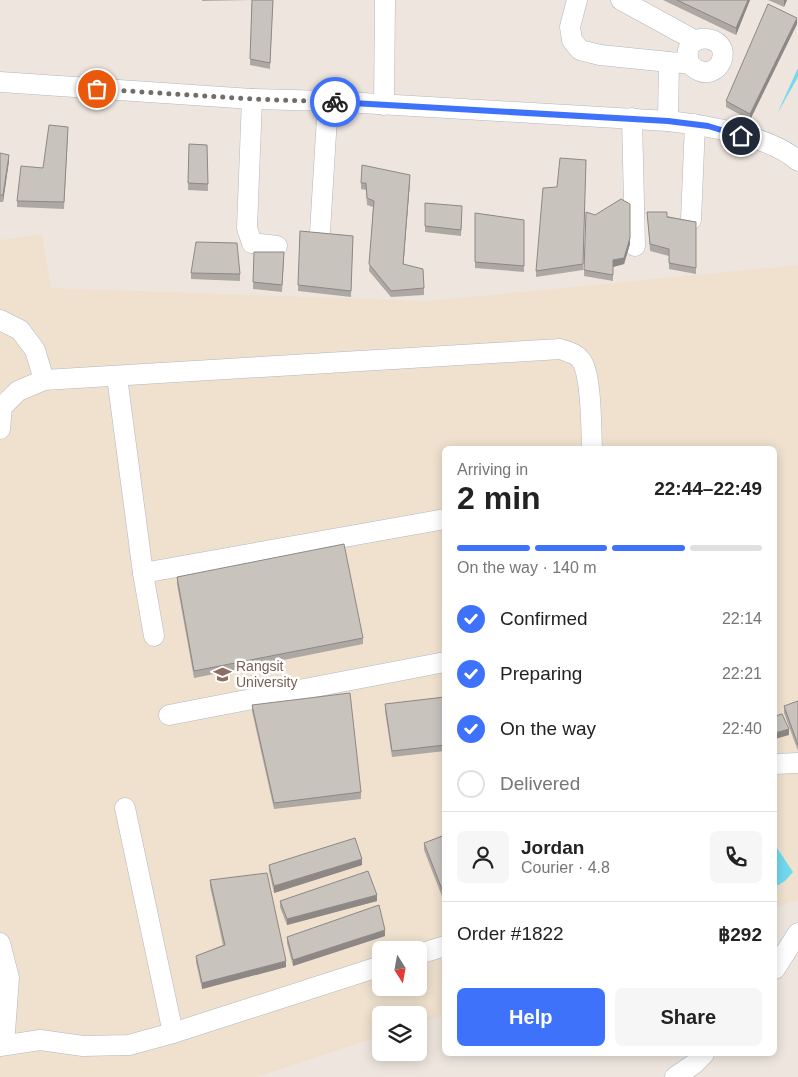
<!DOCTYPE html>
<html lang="en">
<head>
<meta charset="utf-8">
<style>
  :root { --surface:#fff; --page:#f6f6f6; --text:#222; --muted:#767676; --line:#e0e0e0; --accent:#3f72fa }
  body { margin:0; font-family:Arial,sans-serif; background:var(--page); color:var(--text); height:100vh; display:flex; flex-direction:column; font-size:19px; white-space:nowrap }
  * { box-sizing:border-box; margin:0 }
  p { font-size:16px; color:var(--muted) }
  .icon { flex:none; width:28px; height:28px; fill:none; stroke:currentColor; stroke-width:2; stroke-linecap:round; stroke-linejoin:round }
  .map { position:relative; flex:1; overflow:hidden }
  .details { position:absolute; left:442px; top:446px; width:335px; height:610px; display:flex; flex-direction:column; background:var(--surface); border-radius:8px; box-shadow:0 2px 12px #0003 }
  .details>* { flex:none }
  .needle { width:32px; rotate:169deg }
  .tools { position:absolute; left:372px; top:941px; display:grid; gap:10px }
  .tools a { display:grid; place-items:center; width:55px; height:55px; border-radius:8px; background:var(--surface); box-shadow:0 2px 12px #0003; font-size:25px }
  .pin { position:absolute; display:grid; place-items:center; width:42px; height:42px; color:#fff; margin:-21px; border:2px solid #fff; border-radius:50%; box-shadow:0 1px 5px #0007 }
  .courier { position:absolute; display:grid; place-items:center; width:50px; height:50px; margin:-25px; border:4px solid #3f72fa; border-radius:50%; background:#fff; color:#222; box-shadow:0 1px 6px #0007 }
  .summary em { font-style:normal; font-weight:700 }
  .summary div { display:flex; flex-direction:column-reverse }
  .summary { display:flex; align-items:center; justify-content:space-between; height:85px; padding:0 15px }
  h1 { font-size:32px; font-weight:700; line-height:38px }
  .bar { display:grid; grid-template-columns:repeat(4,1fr); gap:8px 5px; align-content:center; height:60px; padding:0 15px }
  .bar i { height:6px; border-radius:4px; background:var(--line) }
  .bar .selected { background:var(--accent) }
  .bar p { grid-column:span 4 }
  .line { display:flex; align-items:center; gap:12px; padding:0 15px; border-top:1px solid var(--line) }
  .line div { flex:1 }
  .round { display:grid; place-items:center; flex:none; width:52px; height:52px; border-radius:8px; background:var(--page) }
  ol { padding:0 15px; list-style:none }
  li { display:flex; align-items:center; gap:15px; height:55px }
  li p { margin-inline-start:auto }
  li .icon { padding:5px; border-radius:50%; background:var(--accent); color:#fff; stroke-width:4 }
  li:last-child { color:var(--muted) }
  li i { width:28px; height:28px; border:2px solid var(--line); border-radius:50% }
  .action { display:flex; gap:10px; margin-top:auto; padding:10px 15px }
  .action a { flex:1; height:58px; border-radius:8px; background:var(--accent); color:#fff; font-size:20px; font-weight:700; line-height:58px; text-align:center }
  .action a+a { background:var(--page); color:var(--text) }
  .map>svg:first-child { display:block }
</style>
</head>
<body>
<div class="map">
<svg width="798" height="1077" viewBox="0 0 798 1077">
  <rect width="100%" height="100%" fill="#eee6de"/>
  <!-- education -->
  <path fill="#efe1ce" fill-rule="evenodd" d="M42,234L51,288L427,301L798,265V900L775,908V449H445V1015L419,1024V1015H381V1036L257,1077H0V240ZM381,950H419V988H381Z"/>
  <!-- water -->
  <g fill="#72d9ef">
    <polygon points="798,68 798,77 777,114"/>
    <polygon points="775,845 793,872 785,881 775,887"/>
  </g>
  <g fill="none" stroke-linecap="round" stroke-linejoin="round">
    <defs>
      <g id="minor">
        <polyline points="577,0 570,27 572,40 580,50 600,55 669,62"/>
        <polyline points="621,0 696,41"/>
        <path d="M0,82L252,99L328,101L668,121C704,125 771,136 798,161"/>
        <polyline points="252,99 247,228 252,243 277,246"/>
        <polyline points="384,105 385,0"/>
        <polyline points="632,118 635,246"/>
        <path d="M668,121L669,62C675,63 682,62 688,64C692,65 694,69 698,70C706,75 717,71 721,62C733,32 676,29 690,64"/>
        <polyline points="691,220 695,124"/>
        <polyline points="320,232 328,101"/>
        <polyline points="0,320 20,330 35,350 44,380"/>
        <polyline points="117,377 143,573 154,636"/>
        <path d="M0,429L2,407L18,391L44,380L560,349C568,352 576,353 581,360C592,375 591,428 592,449"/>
        <polyline points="143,573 445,519"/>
        <polyline points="169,715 445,662"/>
        <polyline points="775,764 798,763"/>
        <polyline points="125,808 173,1033"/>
        <polyline points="0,943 9,978 4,1045"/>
        <polyline points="419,954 445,946"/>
        <polyline points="775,969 798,933"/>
        <polyline points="0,1046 40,1040 83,1046 129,1045 173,1033 381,966"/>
        <polyline points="675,1077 694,1064 704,1054"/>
      </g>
    </defs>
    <!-- minor casing -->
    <use href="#minor" stroke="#b2b6bf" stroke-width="21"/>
    <!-- minor -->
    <use href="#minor" stroke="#fff" stroke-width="20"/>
  </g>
  <!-- wall -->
  <g fill="#ada8a3">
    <polygon points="202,0 273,0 270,69 250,65 252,0 202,1"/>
    <polygon points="663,0 750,0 736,35"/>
    <polygon points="768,0 787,0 784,7"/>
    <polygon points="797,24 750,120 726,107 726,101"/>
    <polygon points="68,133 64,209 17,207 17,201 43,168"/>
    <polygon points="189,144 207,145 208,191 188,190"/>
    <polygon points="0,153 9,161 3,202 0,202"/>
    <polygon points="586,160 583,270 536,277 536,271 557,187"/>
    <polygon points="410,181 403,264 424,288 424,295 391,297 369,271 373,207 367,205 366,190 361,189 361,183"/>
    <polygon points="425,203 462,213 461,236 425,232"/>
    <polygon points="586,212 630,244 624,264 613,267 613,281 584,276"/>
    <polygon points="647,212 696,222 696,274 669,269 669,256 650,251"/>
    <polygon points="475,213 524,220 524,272 475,268"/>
    <polygon points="300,231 353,236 351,297 298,291"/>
    <polygon points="254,252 284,259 282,292 253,289"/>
    <polygon points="191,273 240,274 240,281 191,279"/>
    <polygon points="177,577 363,638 363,644 194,678 177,584"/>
    <polygon points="445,697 445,751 392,757 385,711 385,704"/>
    <polygon points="798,701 798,751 784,713 784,706"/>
    <polygon points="252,705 361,792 361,799 274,809 252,711"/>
    <polygon points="445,835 445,904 424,850 424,843"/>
    <polygon points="269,865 362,865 274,893 269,871"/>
    <polygon points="210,880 286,967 202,989 196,962 196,956 223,945 210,886"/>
    <polygon points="280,901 377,901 287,925 280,907"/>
    <polygon points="385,936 293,966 287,943 287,937"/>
  </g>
  <!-- shaded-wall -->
  <g fill="#8d8885">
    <polygon points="748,0 750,0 736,35 736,28"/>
    <polygon points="784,0 787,0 784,7"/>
    <polygon points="797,18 797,24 750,120 750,114"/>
    <polygon points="9,155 9,161 3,202 3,195"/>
    <polygon points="410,175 410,181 403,271 403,264"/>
    <polygon points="630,204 630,244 624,264 613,267 613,260"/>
    <polygon points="789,729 789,735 775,739 775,733"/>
    <polygon points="362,859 362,865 274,893 274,886"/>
    <polygon points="377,895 377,901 287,925 287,919"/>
    <polygon points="385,930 385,936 293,966 293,960"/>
    <polygon points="286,961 286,967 202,989 202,983"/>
  </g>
  <!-- building -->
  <g fill="#c9c3be" stroke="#8d8885">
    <polygon points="252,0 273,0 270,63 250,59"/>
    <polygon points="677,0 748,0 736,28"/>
    <polygon points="768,4 797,18 750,114 726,101"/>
    <polygon points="49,125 68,127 64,202 17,201 21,166 43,168"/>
    <polygon points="189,144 207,145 208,184 188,183"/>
    <polygon points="0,153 9,155 3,195 0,195"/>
    <polygon points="560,158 586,160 583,264 536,271 543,188 557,187"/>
    <polygon points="362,165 410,175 403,264 423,269 424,288 391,291 369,264 374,201 367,198 366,183 361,183"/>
    <polygon points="621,199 630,204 630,238 624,258 613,260 613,275 584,270 586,212 595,215"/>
    <polygon points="425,203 462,206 461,230 425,226"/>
    <polygon points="647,212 667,212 667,217 696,222 696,268 669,263 669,249 650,244"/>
    <polygon points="475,213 524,220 524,266 475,262"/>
    <polygon points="300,231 353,236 351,291 298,285"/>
    <polygon points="196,242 237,243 240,274 191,273"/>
    <polygon points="254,252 284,252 282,285 253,282"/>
    <polygon points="344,544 363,638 194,671 177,577"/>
    <polygon points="350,693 361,792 274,803 252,705"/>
    <polygon points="445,697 445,745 392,751 385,704"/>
    <polygon points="798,701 798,745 784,706"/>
    <polygon points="782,714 789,729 775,733 775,716"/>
    <polygon points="445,835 445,897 424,843"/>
    <polygon points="355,838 362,859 274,886 269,865"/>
    <polygon points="368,871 377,895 287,919 280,901"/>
    <polygon points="267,873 286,961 202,983 196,956 225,945 210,880"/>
    <polygon points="379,905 385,930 293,960 287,937"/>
  </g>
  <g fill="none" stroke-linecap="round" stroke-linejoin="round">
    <!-- done -->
    <polyline stroke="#706d6a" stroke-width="5" stroke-dasharray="0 9" points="97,89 252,99 335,102"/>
    <!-- route -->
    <polyline stroke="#3f72fa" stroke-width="6" points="335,102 668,121 708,126 741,136"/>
  </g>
  <!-- icons -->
  <defs>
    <symbol id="university-bare" viewBox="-9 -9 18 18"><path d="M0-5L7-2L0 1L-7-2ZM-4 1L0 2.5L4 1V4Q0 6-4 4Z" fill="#8d6e63" stroke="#fff" stroke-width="2.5" paint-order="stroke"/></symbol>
  </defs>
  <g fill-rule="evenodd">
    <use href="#university-bare" x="210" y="662" width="25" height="25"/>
  </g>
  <g text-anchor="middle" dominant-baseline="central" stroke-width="5" stroke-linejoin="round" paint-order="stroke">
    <!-- education labels -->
    <g font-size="14" fill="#785e54" stroke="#fff" text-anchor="start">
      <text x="236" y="666">Rangsit<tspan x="236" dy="16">University</tspan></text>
    </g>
  </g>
</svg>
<div class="tools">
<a><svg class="needle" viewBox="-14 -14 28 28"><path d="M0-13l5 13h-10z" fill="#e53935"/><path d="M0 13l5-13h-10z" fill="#767676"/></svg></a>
<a><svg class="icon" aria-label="layers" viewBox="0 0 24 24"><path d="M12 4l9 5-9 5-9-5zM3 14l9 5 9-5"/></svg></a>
</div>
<div class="pin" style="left:97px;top:89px;background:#ea580c"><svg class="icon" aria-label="bag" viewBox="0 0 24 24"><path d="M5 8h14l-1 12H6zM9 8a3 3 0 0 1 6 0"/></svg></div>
<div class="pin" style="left:741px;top:136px;background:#1f2937"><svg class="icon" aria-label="home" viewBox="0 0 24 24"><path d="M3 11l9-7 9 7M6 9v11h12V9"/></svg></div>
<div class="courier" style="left:335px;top:102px"><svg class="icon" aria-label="bike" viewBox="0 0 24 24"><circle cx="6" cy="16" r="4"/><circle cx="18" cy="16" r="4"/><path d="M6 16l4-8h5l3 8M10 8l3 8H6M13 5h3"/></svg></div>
<section class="details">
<div class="summary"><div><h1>2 min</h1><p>Arriving in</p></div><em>22:44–22:49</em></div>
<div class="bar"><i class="selected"></i><i class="selected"></i><i class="selected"></i><i></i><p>On the way · 140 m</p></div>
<ol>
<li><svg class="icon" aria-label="check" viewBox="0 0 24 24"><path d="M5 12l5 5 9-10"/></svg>Confirmed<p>22:14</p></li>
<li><svg class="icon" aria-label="check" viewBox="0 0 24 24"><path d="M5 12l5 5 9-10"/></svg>Preparing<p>22:21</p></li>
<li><svg class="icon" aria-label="check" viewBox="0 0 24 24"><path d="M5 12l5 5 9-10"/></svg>On the way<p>22:40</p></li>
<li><i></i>Delivered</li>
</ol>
<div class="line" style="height:90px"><a class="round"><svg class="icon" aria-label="person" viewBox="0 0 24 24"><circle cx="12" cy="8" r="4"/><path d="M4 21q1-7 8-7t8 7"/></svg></a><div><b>Jordan</b><p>Courier · 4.8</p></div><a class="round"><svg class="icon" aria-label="phone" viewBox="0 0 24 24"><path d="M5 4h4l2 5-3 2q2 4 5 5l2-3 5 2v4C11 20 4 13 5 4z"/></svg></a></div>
<div class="line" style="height:65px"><div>Order #1822</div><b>฿292</b></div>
<div class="action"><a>Help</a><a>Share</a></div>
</section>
</div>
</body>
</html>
